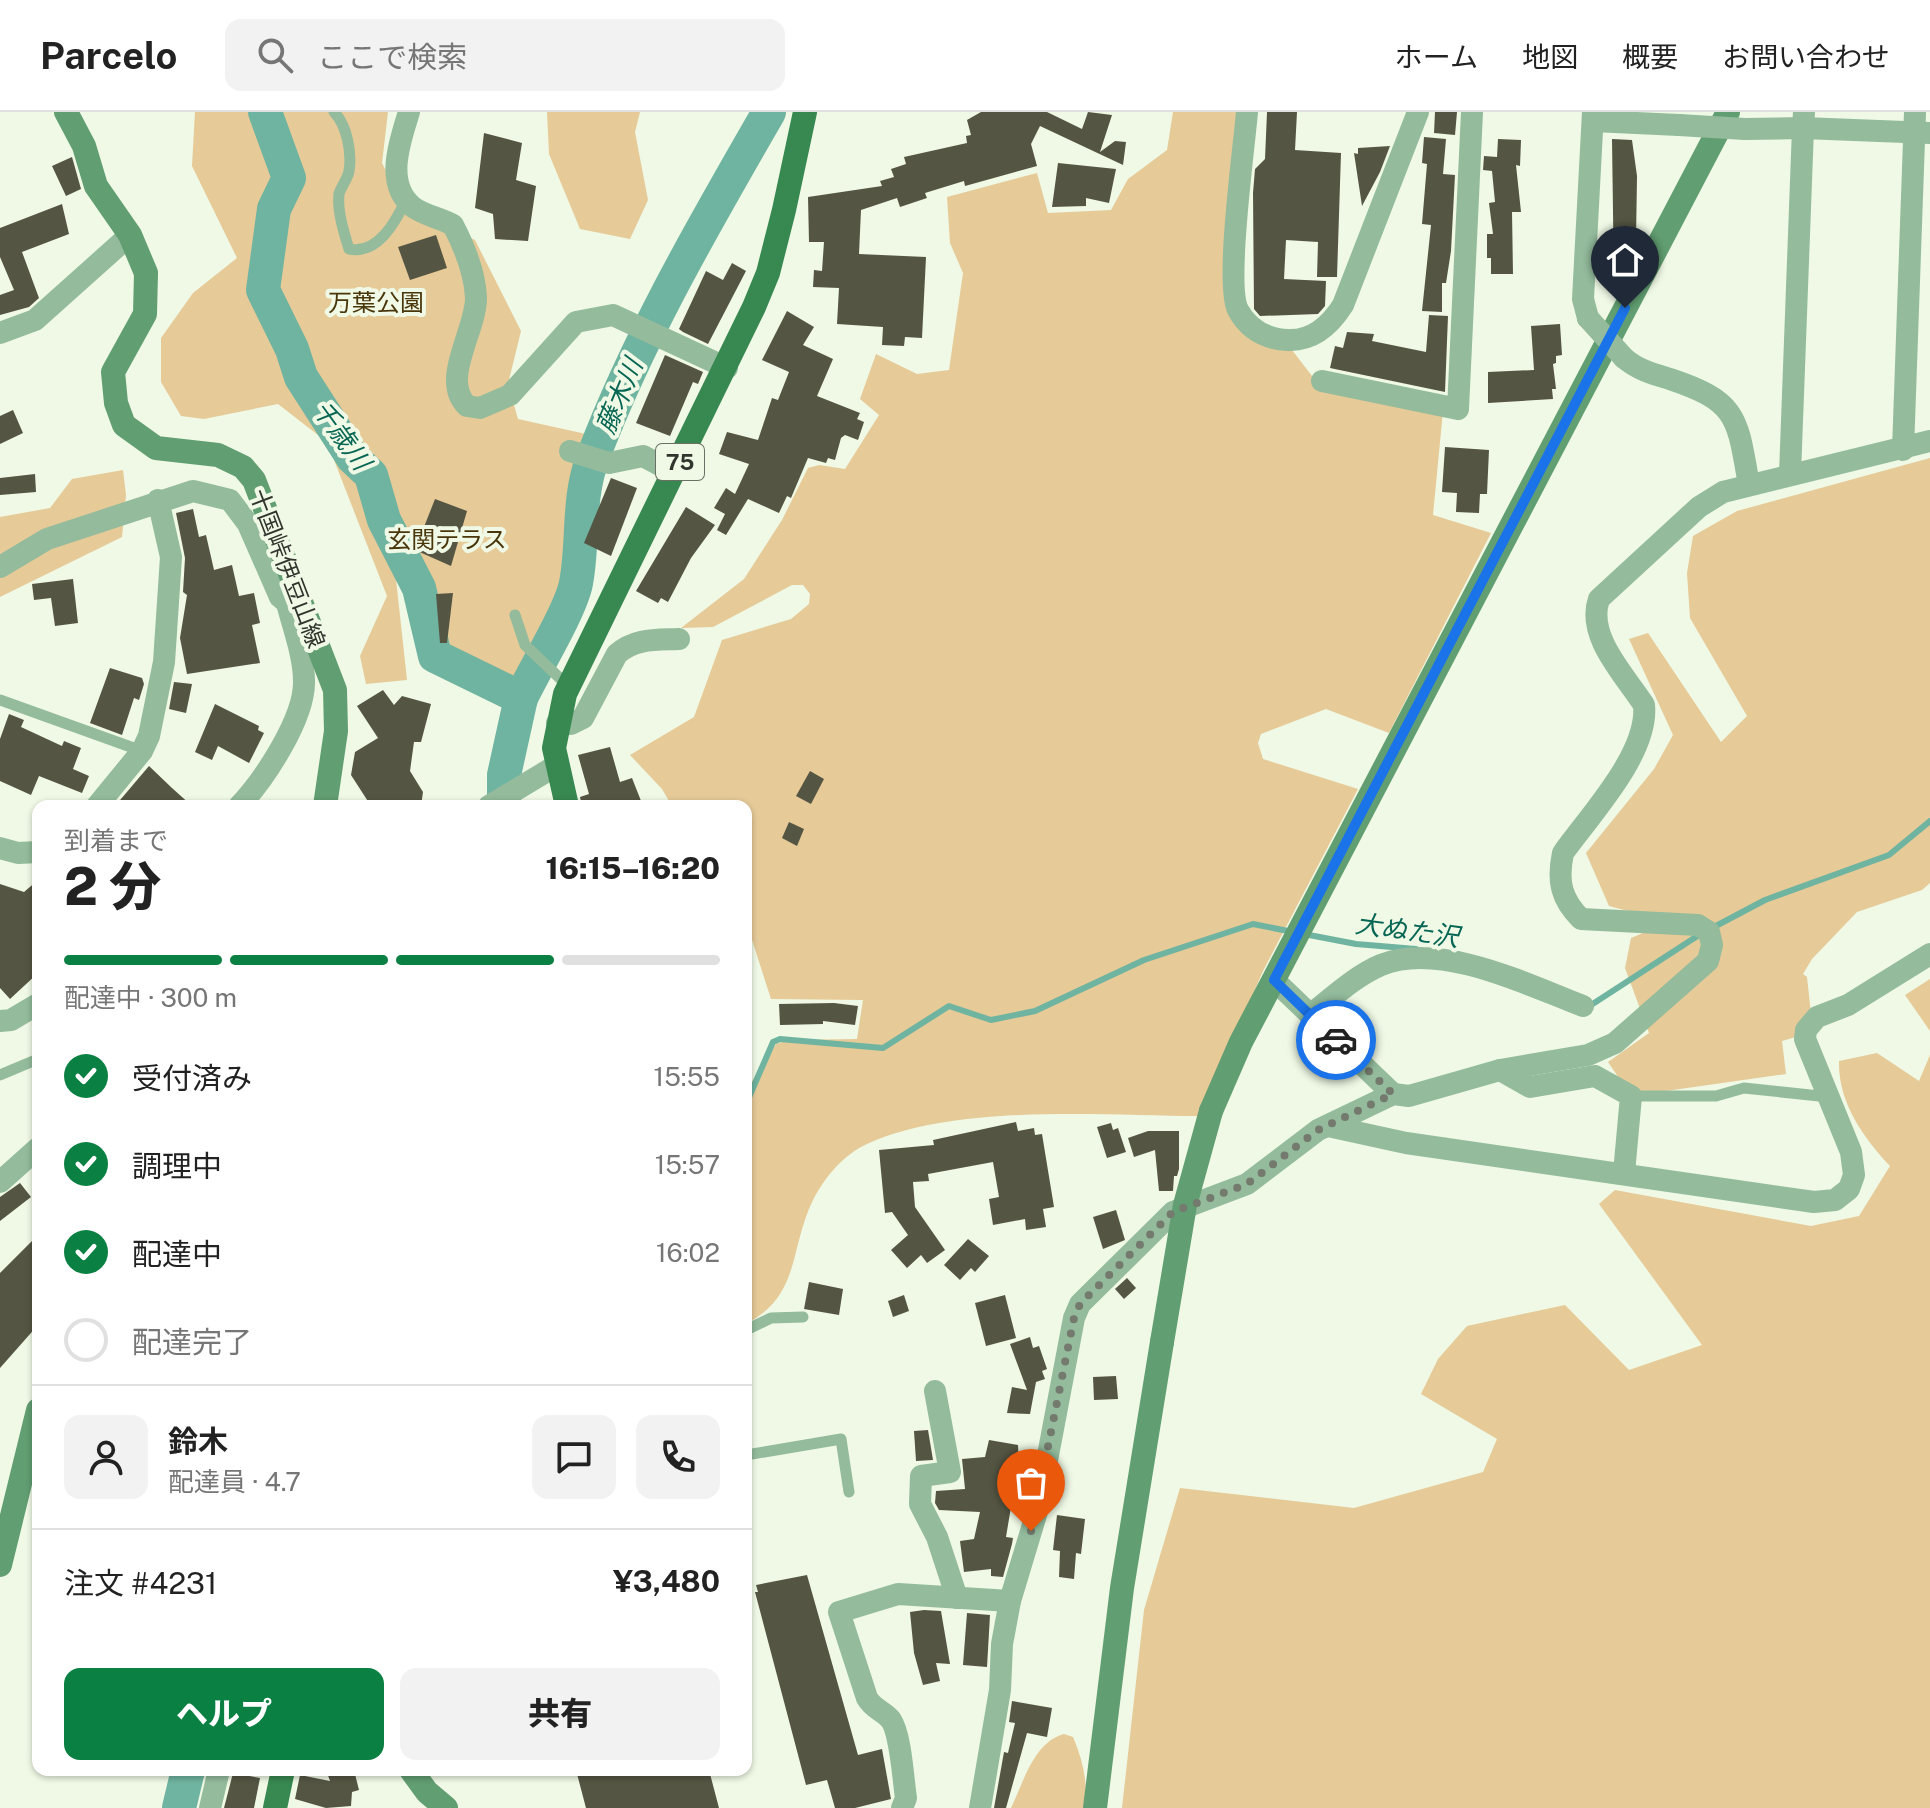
<!DOCTYPE html>
<html lang="ja">
<head>
<meta charset="utf-8">
<style>
  :root { --surface:#fff; --page:#f2f2f2; --text:#222; --muted:#767676; --line:#e0e0e0; --accent:#0b8043 }
  body { margin:0; font-family:"Public Sans","Noto Sans JP",sans-serif; background:var(--page); color:var(--text); height:100vh; display:flex; flex-direction:column; font-size:30px; white-space:nowrap }
  * { box-sizing:border-box; margin:0 }
  p { font-size:26px; color:var(--muted) }
  .icon { flex:none; width:44px; height:44px; fill:none; stroke:currentColor; stroke-width:2; stroke-linecap:round; stroke-linejoin:round }
  .map { position:relative; flex:1; overflow:hidden }
  .sheet { position:absolute; left:32px; top:688px; width:720px; height:976px; display:flex; flex-direction:column; background:var(--surface); border-radius:16px; box-shadow:0 2px 6px #0004 }
  .sheet>* { flex:none }
  .pin { position:absolute; display:grid; place-items:center; width:68px; height:68px; color:#fff; margin:-82px -34px; border-radius:50% 50% 50% 0; rotate:-45deg; box-shadow:0 0 8px #0007 }
  .pin .icon { rotate:45deg }
  .courier { position:absolute; display:grid; place-items:center; width:80px; height:80px; margin:-40px; border:6px solid #1a73e8; border-radius:50%; background:#fff; color:#222; box-shadow:0 2px 10px #0007 }
  .overview em { font-style:normal; font-weight:800 }
  .overview div { display:flex; flex-direction:column-reverse }
  .overview { display:flex; align-items:center; justify-content:space-between; height:136px; padding:0 32px }
  h1 { font-size:52px; font-weight:800; line-height:60px }
  .bar { display:grid; grid-template-columns:repeat(4,1fr); gap:12px 8px; align-content:center; height:96px; padding:0 32px }
  .bar i { height:10px; border-radius:6px; background:var(--line) }
  .bar .active { background:var(--accent) }
  .bar p { grid-column:span 4 }
  .line { display:flex; align-items:center; gap:20px; padding:0 32px; border-top:2px solid var(--line) }
  .line div { flex:1 }
  .round { display:grid; place-items:center; flex:none; width:84px; height:84px; border-radius:16px; background:var(--page) }
  ol { padding:0 32px; list-style:none }
  li { display:flex; align-items:center; gap:24px; height:88px }
  li p { margin-inline-start:auto }
  li .icon { padding:8px; border-radius:50%; background:var(--accent); color:#fff; stroke-width:4 }
  li:last-child { color:var(--muted) }
  li i { width:44px; height:44px; border:4px solid var(--line); border-radius:50% }
  .button { display:flex; gap:16px; margin-top:auto; padding:16px 32px }
  .button a { flex:1; height:92px; border-radius:16px; background:var(--accent); color:#fff; font-size:32px; font-weight:800; line-height:92px; text-align:center }
  .button a+a { background:var(--page); color:var(--text) }
  header { display:flex; align-items:center; gap:48px; box-sizing:border-box; height:112px; padding:0 40px; background:var(--surface); border-bottom:2px solid var(--line) }
  header strong { font-size:38px }
  nav { display:flex; gap:44px; margin-inline-start:auto; font-size:28px }
  .search { width:560px; height:72px; background:var(--page); display:flex; align-items:center; gap:20px; box-sizing:border-box; padding:0 28px; border-radius:16px; color:var(--muted); font-size:30px }
  .map>svg:first-child { display:block }
</style>
</head>
<body>
<header>
<strong>Parcelo</strong>
<div class="search"><svg class="icon" aria-label="search" viewBox="0 0 24 24"><circle cx="10" cy="10" r="6"/><path d="M15 15l6 6"/></svg>ここで検索</div>
<nav><a>ホーム</a><a>地図</a><a>概要</a><a>お問い合わせ</a></nav>
</header>
<div class="map">
<svg width="1930" height="1696" viewBox="0 0 1930 1696">
  <rect width="100%" height="100%" fill="#eff9e5"/>
  <!-- green -->
  <g fill="#e6ca98">
    <polygon points="195,0 388,0 382,51 403,92 475,128 521,219 508,272 518,307 595,324 570,470 521,586 435,544 419,476 403,446 396,467 407,568 366,572 360,544 387,484 327,330 278,292 204,307 181,304 161,270 161,226 193,181 237,146 192,54"/>
    <polygon points="547,0 640,0 635,20 648,88 630,127 580,117 549,42"/>
    <path d="M1173,0H1238L1229,198L1292,238L1322,277L1443,299L1433,403L1491,421L1389,621L1326,597L1261,622L1258,631L1263,647L1358,677L1263,859L1200,1004C1102,1004 958,991 867,1032C843,1043 825,1065 813,1088C789,1137 801,1183 746,1212V979L776,932L789,928L857,927L863,888L771,887L746,809V694H672L662,677L630,643L694,605L722,528L791,507L809,492L810,482L803,473H792L713,515L681,516L744,467L782,408L808,356L819,353L845,357L879,303L860,287L876,242L917,262L949,258L963,161L950,131L947,85L1037,61L1048,101L1111,98L1128,67L1167,38Z"/>
    <polygon points="1930,346 1930,771 1922,778 1857,800 1812,847 1803,862 1807,865 1813,920 1782,929 1786,962 1631,984 1608,950 1649,921 1625,856 1631,826 1669,810 1609,794 1586,741 1654,657 1673,623 1629,527 1648,521 1721,630 1747,604 1690,506 1687,461 1693,424 1737,399"/>
    <polygon points="123,358 126,383 122,425 0,485 0,405 50,396 72,367"/>
    <polygon points="1930,867 1930,919 1905,883"/>
    <path d="M1877,941L1919,969L1930,943V1696H1122L1144,1498L1180,1376L1354,1396L1483,1360L1497,1327L1421,1282L1438,1247L1467,1214L1565,1193L1629,1258L1702,1233L1599,1092L1615,1078L1811,1114L1859,1104L1890,1054C1863,1025 1838,990 1839,949Z"/>
    <path d="M1064,1622L1073,1625C1083,1648 1088,1671 1085,1696H1011C1024,1669 1034,1630 1064,1622Z"/>
  </g>
  <g fill="none" stroke-linecap="round" stroke-linejoin="round">
    <!-- stream -->
    <g stroke="#6fb4a0" stroke-width="6">
      <polyline points="1712,816 1765,788 1889,743 1930,709"/>
      <polyline points="1304,822 1356,832 1416,837"/>
      <polyline points="1588,895 1702,821"/>
      <polyline points="746,992 773,930 780,927 883,936 949,894 991,908 1035,899 1144,848 1253,812 1293,820"/>
    </g>
    <!-- river -->
    <g stroke="#6fb4a0" stroke-width="34">
      <polyline points="265,0 289,66 274,97 263,178 292,237 301,265 353,346 371,363 384,408 419,476 435,544 521,586 504,663 504,694"/>
      <path d="M521,586C534,558 571,498 576,471C584,429 577,387 593,345C639,224 704,113 769,0"/>
      <polyline points="179,1696 188,1658"/>
    </g>
  </g>
  <!-- building -->
  <g fill="#555543">
    <polygon points="981,0 1047,0 1082,17 1088,0 1112,3 1100,40 1115,29 1126,30 1123,53 1040,14 1031,32 1037,54 965,74 964,69 925,81 927,86 900,95 897,86 861,98 859,142 926,145 922,226 905,225 904,234 882,233 883,215 837,212 839,176 813,175 814,158 822,159 824,130 809,130 808,85 882,74 880,69 894,65 891,57 906,52 904,45 967,31 966,24 971,23 967,8"/>
    <polygon points="1267,0 1297,0 1295,38 1341,41 1337,165 1317,165 1318,130 1286,128 1284,167 1326,169 1325,194 1318,202 1260,204 1254,197 1253,81 1255,57 1265,47"/>
    <polygon points="1435,0 1457,0 1455,23 1434,21"/>
    <polygon points="484,21 522,31 516,68 536,74 528,129 495,127 493,102 475,96"/>
    <polygon points="1424,25 1446,27 1443,62 1455,63 1451,139 1446,171 1442,171 1442,200 1422,199 1431,113 1422,112 1427,52 1422,51"/>
    <polygon points="1498,27 1521,28 1520,54 1516,53 1521,100 1512,100 1513,162 1491,162 1491,146 1487,146 1487,122 1493,122 1489,91 1495,90 1492,59 1483,58 1484,44 1497,45"/>
    <polygon points="1612,27 1632,28 1637,64 1636,129 1614,172"/>
    <polygon points="1390,34 1380,60 1362,94 1354,41 1358,42 1358,36"/>
    <polygon points="72,45 81,77 66,84 52,54"/>
    <polygon points="1058,51 1116,57 1109,91 1086,86 1086,94 1052,95"/>
    <polygon points="62,92 69,122 22,140 39,186 29,195 0,203 0,183 14,178 0,145 0,116"/>
    <polygon points="436,123 447,156 410,168 398,135"/>
    <polygon points="732,151 746,159 708,232 683,220 679,217 706,159 723,168"/>
    <polygon points="787,199 814,215 803,233 833,247 817,284 860,301 857,307 864,310 858,328 845,323 841,326 835,348 828,346 826,351 808,346 791,386 787,384 779,401 748,387 726,423 717,418 725,402 714,396 726,376 735,382 749,352 719,342 727,320 758,328 772,286 778,288 789,260 762,248"/>
    <polygon points="1429,203 1448,204 1445,280 1330,256 1335,234 1343,236 1347,220 1374,222 1372,229 1426,240"/>
    <polygon points="1560,212 1562,243 1556,244 1556,251 1553,252 1556,277 1552,277 1553,287 1488,291 1488,260 1534,258 1531,214"/>
    <polygon points="665,243 703,260 698,272 693,270 670,324 636,311"/>
    <polygon points="13,298 23,321 0,332 0,304"/>
    <polygon points="1445,335 1489,338 1487,382 1480,382 1479,401 1456,400 1457,381 1442,380"/>
    <polygon points="35,362 36,380 0,383 0,366"/>
    <polygon points="611,366 637,376 611,444 584,431"/>
    <polygon points="435,387 467,399 451,454 415,438"/>
    <polygon points="686,395 715,413 691,446 668,490 661,486 658,491 636,479"/>
    <polygon points="193,397 199,425 206,423 214,458 232,453 239,484 254,481 260,511 252,513 260,551 187,562 180,526 187,483 183,480 185,446 176,401"/>
    <polygon points="73,467 78,511 55,514 51,486 34,488 32,472"/>
    <polygon points="453,481 447,531 440,531 436,482"/>
    <polygon points="110,556 142,566 144,572 139,588 134,586 122,623 90,611"/>
    <polygon points="174,570 192,572 186,601 169,597"/>
    <polygon points="383,578 394,593 402,584 431,592 421,630 414,630 410,659 423,680 421,694 371,694 351,663 355,640 378,626 357,594"/>
    <polygon points="215,592 259,614 258,618 264,621 249,651 218,634 212,648 195,640"/>
    <polygon points="9,602 24,608 21,615 62,634 64,629 81,636 73,657 89,664 82,681 39,664 31,683 0,669 0,627"/>
    <polygon points="610,635 620,670 632,666 643,694 582,694 580,685 589,682 578,643"/>
    <polygon points="149,654 172,676 192,694 115,694"/>
    <polygon points="810,659 824,667 811,692 796,684"/>
    <polygon points="789,710 804,717 797,734 782,726"/>
    <polygon points="38,768 38,861 10,887 0,876 0,772 24,780"/>
    <polygon points="834,891 858,894 855,913 823,909 823,912 780,913 779,892"/>
    <polygon points="1016,1010 1018,1019 1034,1016 1035,1023 1042,1022 1054,1095 1043,1097 1046,1115 1026,1118 1025,1107 993,1113 989,1087 999,1085 993,1050 928,1062 929,1069 913,1070 915,1095 945,1138 927,1151 921,1143 907,1156 891,1138 908,1123 892,1100 885,1101 879,1038 934,1033 933,1028"/>
    <polygon points="1111,1011 1113,1018 1118,1016 1126,1040 1107,1046 1097,1015"/>
    <polygon points="1148,1019 1179,1019 1179,1057 1177,1064 1174,1064 1173,1079 1159,1079 1155,1038 1134,1045 1128,1026"/>
    <polygon points="20,1071 31,1085 0,1109 0,1085"/>
    <polygon points="1116,1098 1125,1128 1103,1137 1093,1105"/>
    <polygon points="38,1123 38,1213 0,1256 0,1161"/>
    <polygon points="968,1127 989,1144 975,1160 971,1156 960,1168 944,1153"/>
    <polygon points="1127,1166 1136,1176 1124,1187 1115,1177"/>
    <polygon points="809,1170 843,1177 839,1203 804,1197"/>
    <polygon points="904,1183 909,1199 893,1205 888,1189"/>
    <polygon points="1005,1183 1016,1226 986,1234 975,1191"/>
    <polygon points="1030,1225 1033,1236 1039,1234 1047,1257 1042,1259 1045,1267 1036,1270 1030,1302 1007,1301 1012,1275 1027,1278 1010,1232"/>
    <polygon points="1116,1264 1118,1287 1094,1288 1093,1265"/>
    <polygon points="928,1318 933,1348 916,1349 914,1319"/>
    <polygon points="989,1328 1018,1333 1019,1355 1031,1357 1030,1363 1015,1371 1006,1425 1013,1426 1012,1432 1003,1465 991,1464 991,1457 964,1460 960,1429 974,1427 980,1400 939,1398 935,1391 936,1379 965,1377 962,1347 985,1345"/>
    <polygon points="1057,1403 1085,1407 1081,1442 1076,1441 1074,1467 1059,1465 1060,1439 1053,1438"/>
    <polygon points="807,1463 858,1643 882,1637 891,1687 855,1696 835,1696 827,1668 806,1673 755,1480 758,1480 756,1473"/>
    <polygon points="924,1498 941,1499 950,1552 936,1551 940,1569 923,1573 914,1541 910,1500"/>
    <polygon points="967,1501 990,1503 987,1555 963,1553"/>
    <polygon points="1012,1589 1052,1596 1047,1625 1027,1621 1006,1696 994,1696 1004,1640 1008,1641 1015,1611 1009,1610"/>
    <polygon points="326,1658 354,1658 359,1678 352,1680 351,1694 326,1696 295,1687 300,1663 330,1669"/>
    <polygon points="576,1658 709,1658 719,1696 586,1696"/>
    <polygon points="233,1661 260,1666 254,1696 224,1696"/>
  </g>
  <g fill="none" stroke-linecap="round" stroke-linejoin="round">
    <!-- lane -->
    <g stroke="#93bb9c" stroke-width="11">
      <path d="M334,0C347,13 352,41 349,59C348,67 341,74 339,82C337,99 344,121 349,137C378,143 396,109 406,88"/>
      <polyline points="515,503 525,533 568,574"/>
      <polyline points="0,588 142,639"/>
      <polyline points="0,963 38,947"/>
      <polyline points="1631,984 1716,984 1744,976 1829,985"/>
      <polyline points="746,1218 771,1206 803,1205"/>
      <polyline points="746,1343 841,1327 849,1380"/>
    </g>
    <!-- street -->
    <g stroke="#93bb9c" stroke-width="22">
      <path d="M409,0C400,29 384,72 413,95C423,103 441,106 453,113C465,136 475,160 476,186C476,219 440,268 467,294L480,296L510,283L576,210L613,203L727,256"/>
      <path d="M1247,0C1244,36 1225,173 1238,198C1249,218 1267,227 1288,228C1313,229 1331,212 1343,193L1418,0"/>
      <polyline points="1804,0 1803,16 1930,21"/>
      <polyline points="1593,9 1679,13"/>
      <polyline points="1745,17 1803,16 1790,362"/>
      <polyline points="1588,206 1583,187 1593,0"/>
      <polyline points="0,221 35,208 130,123"/>
      <path d="M1624,246C1638,258 1653,262 1670,267C1739,290 1737,306 1749,373"/>
      <polyline points="1322,269 1458,297 1472,0"/>
      <polyline points="1903,338 1915,0"/>
      <polyline points="570,339 609,351 643,344 675,361"/>
      <polyline points="0,455 47,427 193,379 230,388 248,412 280,485 287,491"/>
      <path d="M557,611L571,612L583,606L617,542C635,526 656,528 679,527"/>
      <polyline points="97,694 142,639 149,624 164,550 171,445 158,388"/>
      <path d="M239,694C264,668 305,606 304,569C304,544 293,515 287,491L297,485"/>
      <polyline points="489,694 557,653"/>
      <polyline points="0,736 18,741 38,740"/>
      <polyline points="1274,868 1393,982"/>
      <path d="M1310,903C1332,886 1355,864 1381,853C1440,829 1528,873 1583,894"/>
      <polyline points="0,909 11,908 38,892"/>
      <polyline points="1500,958 1530,975 1595,964 1631,984 1624,1061"/>
      <polyline points="1328,1014 1406,1031 1814,1090 1835,1088 1849,1077 1854,1063 1851,1040 1805,927 1806,918 1817,905 1848,893 1930,842"/>
      <polyline points="0,1070 38,1036"/>
      <polyline points="935,1279 950,1360 921,1364 920,1392 937,1425 957,1486"/>
      <polyline points="210,1696 219,1658"/>
      <path d="M902,1696L906,1686C903,1667 901,1623 891,1608C884,1599 873,1597 867,1586L839,1500L898,1482L1010,1489"/>
      <path d="M980,1696L1000,1578L1002,1532L1010,1489L1038,1396L1074,1206L1080,1192L1173,1100L1247,1072L1318,1018L1393,982L1409,984L1500,958L1588,943L1615,931L1708,849L1712,833L1709,820L1698,813L1581,807C1561,787 1557,769 1563,741C1590,703 1649,641 1644,593C1624,562 1586,524 1599,487L1699,395L1723,380L1930,329"/>
    </g>
    <!-- secondary -->
    <g stroke="#619e71" stroke-width="24">
      <polyline points="66,0 84,34 96,74 130,123 146,161 145,202 113,260 116,291 124,313 156,336 218,343 243,355 254,368 335,578 336,619 325,694"/>
      <polyline points="1211,999 1241,930 1728,0"/>
      <polyline points="0,1453 38,1298"/>
      <polyline points="411,1658 427,1680 446,1696"/>
      <polyline points="1095,1696 1122,1476 1162,1230"/>
    </g>
    <!-- primary -->
    <g stroke="#388851" stroke-width="24">
      <polyline points="567,694 554,636 565,582 754,195 768,161 784,98 805,0"/>
      <polyline points="275,1696 283,1658"/>
    </g>
    <!-- street-bridge -->
    <g stroke="#93bb9c" stroke-width="22">
      <polyline points="1679,13 1745,17"/>
      <polyline points="1588,206 1624,246"/>
    </g>
    <!-- secondary-bridge -->
    <polyline stroke="#619e71" stroke-width="24" points="1162,1230 1185,1093 1211,999"/>
  </g>
  <g fill="none" stroke-linecap="round" stroke-linejoin="round">
    <!-- done -->
    <polyline stroke="#747a6e" stroke-width="8" stroke-dasharray="0 14.4" points="1031,1419 1074,1206 1080,1192 1173,1100 1247,1072 1318,1018 1393,982 1336,928"/>
    <!-- route -->
    <polyline stroke="#1a73e8" stroke-width="10" points="1336,928 1274,868 1625,196"/>
  </g>
  <g text-anchor="middle" dominant-baseline="central" stroke-width="8" stroke-linejoin="round" paint-order="stroke">
    <!-- shield labels -->
    <rect fill="#eff9e5" stroke="#6b7065" stroke-width="2" x="656" y="332" width="48" height="36" rx="6"/>
    <g font-size="22" font-weight="bold" fill="#32352e">
      <text x="680" y="350">75</text>
    </g>
    <!-- park labels -->
    <g font-size="24" fill="#4a360b" stroke="#eff9e5">
      <text x="376" y="190">万葉公園</text>
      <text x="447" y="427">玄関テラス</text>
    </g>
    <!-- street labels -->
    <g font-size="24" fill="#32352e" stroke="#eff9e5">
      <text transform="translate(288 456) rotate(69)">十国峠伊豆山線</text>
    </g>
    <!-- water labels -->
    <g font-size="26" font-style="italic" fill="#076654" stroke="#eff9e5">
      <text transform="translate(619 284) rotate(-67)">藤木川</text>
      <text transform="translate(342 323) rotate(54)">千歳川</text>
      <text transform="translate(1407 818) rotate(8)">大ぬた沢</text>
    </g>
  </g>
</svg>
<div class="pin" style="left:1031px;top:1419px;background:#ea580c"><svg class="icon" aria-label="bag" viewBox="0 0 24 24"><path d="M5 8h14l-1 12H6zM9 8a3 3 0 0 1 6 0"/></svg></div>
<div class="pin" style="left:1625px;top:196px;background:#1f2937"><svg class="icon" aria-label="home" viewBox="0 0 24 24"><path d="M3 11l9-7 9 7M6 9v11h12V9"/></svg></div>
<div class="courier" style="left:1336px;top:928px"><svg class="icon" aria-label="car" viewBox="0 0 24 24"><path d="M5 17H2v-5l4-1 3-4h7l3 4 3 1v5h-3M9 17h6M6 11h13"/><circle cx="7" cy="17" r="2"/><circle cx="17" cy="17" r="2"/></svg></div>
<section class="sheet">
<div class="overview"><div><h1>2 分</h1><p>到着まで</p></div><em>16:15–16:20</em></div>
<div class="bar"><i class="active"></i><i class="active"></i><i class="active"></i><i></i><p>配達中 · 300 m</p></div>
<ol>
<li><svg class="icon" aria-label="check" viewBox="0 0 24 24"><path d="M5 12l5 5 9-10"/></svg>受付済み<p>15:55</p></li>
<li><svg class="icon" aria-label="check" viewBox="0 0 24 24"><path d="M5 12l5 5 9-10"/></svg>調理中<p>15:57</p></li>
<li><svg class="icon" aria-label="check" viewBox="0 0 24 24"><path d="M5 12l5 5 9-10"/></svg>配達中<p>16:02</p></li>
<li><i></i>配達完了</li>
</ol>
<div class="line" style="height:144px"><a class="round"><svg class="icon" aria-label="person" viewBox="0 0 24 24"><circle cx="12" cy="8" r="4"/><path d="M4 21q1-7 8-7t8 7"/></svg></a><div><b>鈴木</b><p>配達員 · 4.7</p></div><a class="round"><svg class="icon" aria-label="chat" viewBox="0 0 24 24"><path d="M4 5h16v11H9l-5 4z"/></svg></a><a class="round"><svg class="icon" aria-label="phone" viewBox="0 0 24 24"><path d="M5 4h4l2 5-3 2q2 4 5 5l2-3 5 2v4C11 20 4 13 5 4z"/></svg></a></div>
<div class="line" style="height:104px"><div>注文 #4231</div><b>¥3,480</b></div>
<div class="button"><a>ヘルプ</a><a>共有</a></div>
</section>
</div>
</body>
</html>
